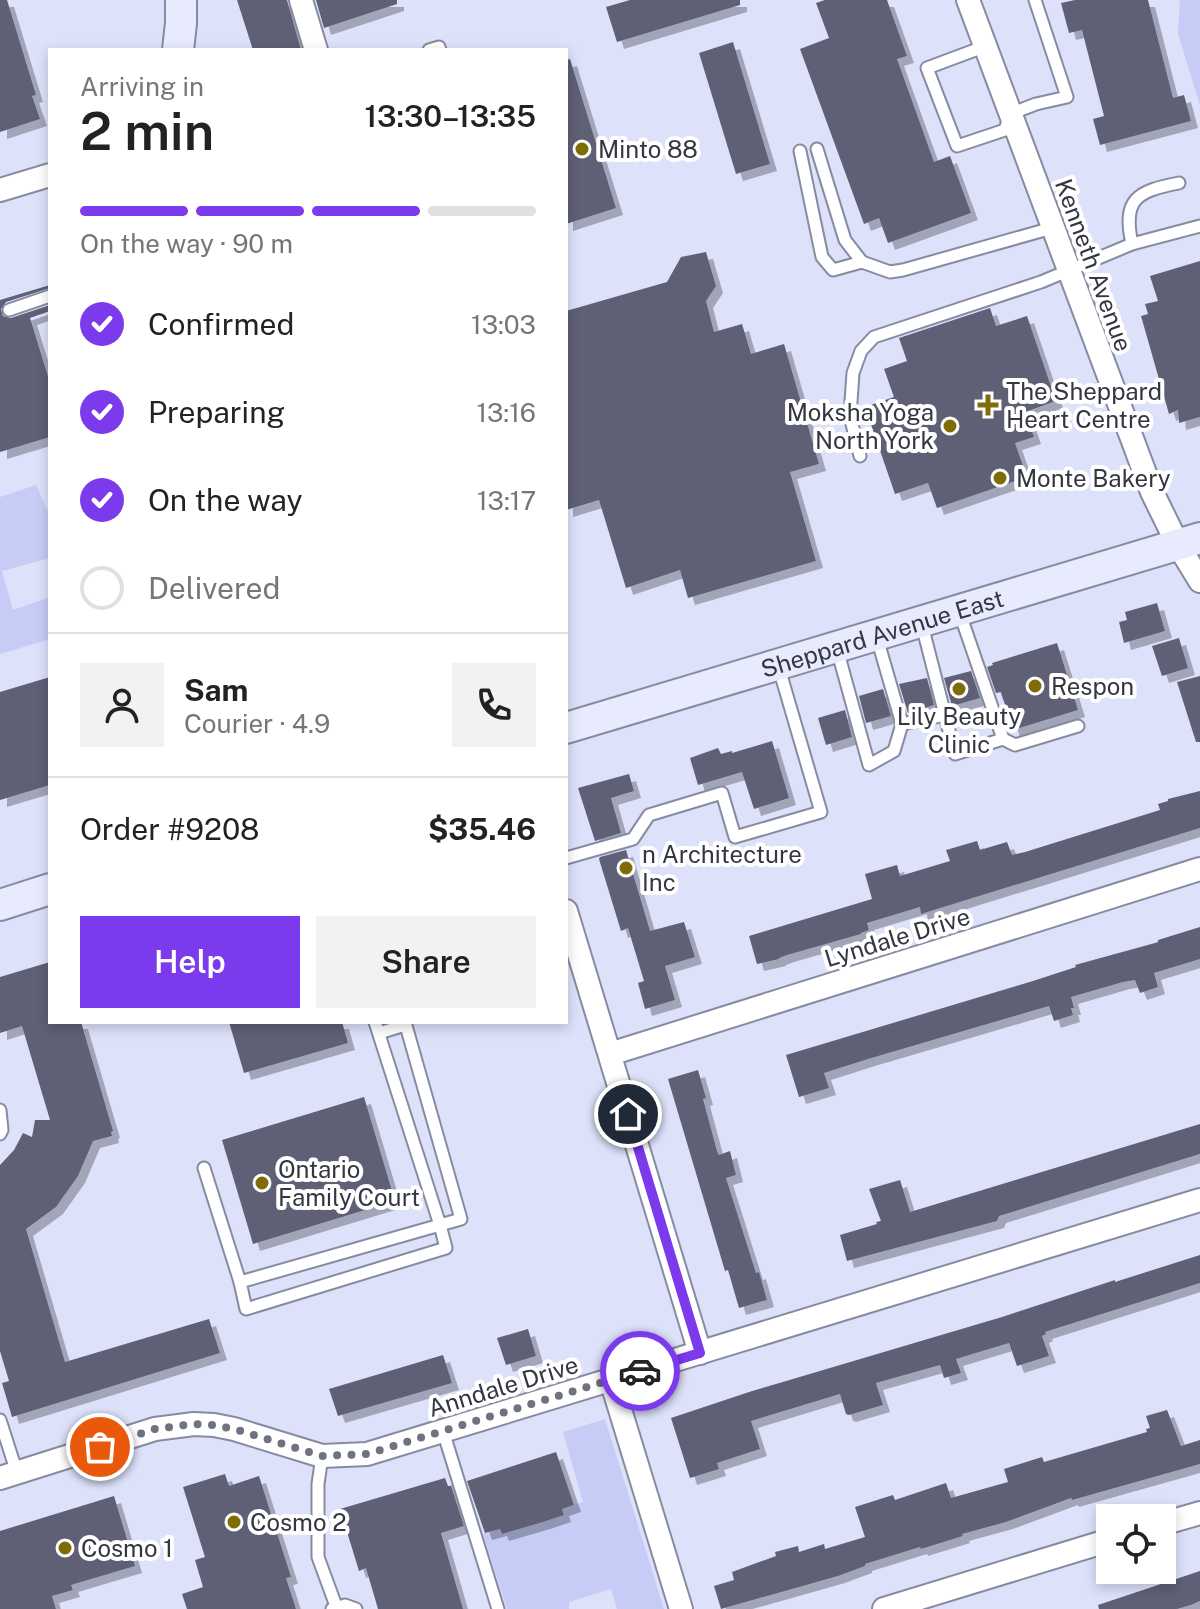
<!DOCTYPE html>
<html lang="en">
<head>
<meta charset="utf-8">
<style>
  :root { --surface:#fff; --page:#f2f2f2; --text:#222; --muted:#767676; --line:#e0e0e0; --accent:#7c3aed }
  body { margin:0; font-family:"Public Sans",sans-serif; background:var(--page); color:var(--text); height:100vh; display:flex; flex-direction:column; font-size:30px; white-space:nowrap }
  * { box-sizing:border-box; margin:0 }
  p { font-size:26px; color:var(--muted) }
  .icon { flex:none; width:44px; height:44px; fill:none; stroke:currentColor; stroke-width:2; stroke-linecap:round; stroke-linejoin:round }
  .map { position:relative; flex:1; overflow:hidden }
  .side { position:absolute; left:48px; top:48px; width:520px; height:976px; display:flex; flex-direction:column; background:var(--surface); border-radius:0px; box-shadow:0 4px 12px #0003 }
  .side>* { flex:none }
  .controls { position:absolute; left:1096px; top:1504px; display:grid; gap:16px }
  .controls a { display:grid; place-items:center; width:80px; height:80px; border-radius:0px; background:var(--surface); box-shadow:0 4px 12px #0003; font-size:40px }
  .pin { position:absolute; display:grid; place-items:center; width:68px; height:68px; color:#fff; margin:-34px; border:4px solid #fff; border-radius:50%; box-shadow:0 2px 8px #0007 }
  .courier { position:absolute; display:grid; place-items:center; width:80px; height:80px; margin:-40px; border:6px solid #7c3aed; border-radius:50%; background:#fff; color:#222; box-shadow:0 2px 10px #0007 }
  .headline em { font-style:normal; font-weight:600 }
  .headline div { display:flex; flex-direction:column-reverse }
  .headline { display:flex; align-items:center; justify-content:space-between; height:136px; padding:0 32px }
  h1 { font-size:52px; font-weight:600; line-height:60px }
  .bar { display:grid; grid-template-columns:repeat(4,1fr); gap:12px 8px; align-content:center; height:96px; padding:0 32px }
  .bar i { height:10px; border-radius:6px; background:var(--line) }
  .bar .selected { background:var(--accent) }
  .bar p { grid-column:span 4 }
  .line { display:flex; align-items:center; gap:20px; padding:0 32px; border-top:2px solid var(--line) }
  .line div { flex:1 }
  .round { display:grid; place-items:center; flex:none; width:84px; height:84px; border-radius:0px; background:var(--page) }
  ol { padding:0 32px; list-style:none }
  li { display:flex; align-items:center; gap:24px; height:88px }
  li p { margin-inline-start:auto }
  li .icon { padding:8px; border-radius:50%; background:var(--accent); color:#fff; stroke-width:4 }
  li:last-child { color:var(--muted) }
  li i { width:44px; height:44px; border:4px solid var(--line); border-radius:50% }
  .button { display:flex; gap:16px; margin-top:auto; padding:16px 32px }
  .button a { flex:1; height:92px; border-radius:0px; background:var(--accent); color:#fff; font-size:32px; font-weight:600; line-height:92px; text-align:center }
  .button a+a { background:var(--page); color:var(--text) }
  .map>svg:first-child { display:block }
</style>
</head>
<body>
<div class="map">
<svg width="1200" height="1609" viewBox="0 0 1200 1609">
  <defs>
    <filter id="shadow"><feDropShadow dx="7" dy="7" stdDeviation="0" flood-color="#0004"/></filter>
  </defs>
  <rect width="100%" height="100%" fill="#dde1fa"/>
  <!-- green -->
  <g fill="#c6ccf5">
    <polygon points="1180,0 1200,0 1200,105 1178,34"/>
    <polygon points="36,485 50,516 50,558 2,571 13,610 50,597 50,639 0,654 0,497"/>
    <polygon points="605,1419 664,1609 617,1609 611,1589 569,1602 569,1609 507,1609 483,1534 583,1502 563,1432"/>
  </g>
  <!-- building -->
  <g fill="#5e6176" filter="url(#shadow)">
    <polygon points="0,0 7,0 36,95 32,96 40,119 0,132"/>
    <polygon points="237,0 287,0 301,50 253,50"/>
    <polygon points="316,0 397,0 397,4 324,28"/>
    <polygon points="630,0 740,0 740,5 617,42 606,7"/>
    <polygon points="825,0 887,0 907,56 897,59 934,162 950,156 971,213 888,243 879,218 864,224 800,49 829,38 816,3"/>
    <polygon points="1075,0 1148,0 1173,98 1184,95 1191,121 1100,145 1093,119 1104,116 1082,30 1069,33 1061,3"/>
    <polygon points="733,42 770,164 736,174 699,53"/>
    <polygon points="570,59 616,208 566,224 566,60"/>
    <polygon points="706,252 716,286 706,301 714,332 742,324 751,354 784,344 819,464 790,472 816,561 688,598 680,570 626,588 599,500 566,510 566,311 667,282 681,257"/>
    <polygon points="1200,261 1200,417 1179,423 1178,410 1169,414 1141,316 1148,314 1145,304 1158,301 1150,276"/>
    <polygon points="50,285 50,288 6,302 1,309 3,316 11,318 50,305 50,311 30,318 50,383 50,437 0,452 0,300"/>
    <polygon points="990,308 996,326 1027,316 1056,401 1025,412 1034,437 1015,443 1027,477 937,508 928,483 895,494 865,407 894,397 884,369 907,361 899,338"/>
    <polygon points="1157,603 1165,631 1124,643 1119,622 1127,620 1125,612"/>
    <polygon points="1179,638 1188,668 1162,676 1152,646"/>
    <polygon points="1057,643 1078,710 1013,730 1001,692 996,693 987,667 993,665 992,663"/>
    <polygon points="971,671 980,698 952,706 944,678"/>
    <polygon points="1200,676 1200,742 1196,742 1177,682"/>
    <polygon points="50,677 50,785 0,800 0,692"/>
    <polygon points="927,678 934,705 908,713 899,684"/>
    <polygon points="883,689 891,716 866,723 859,696"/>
    <polygon points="845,710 852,737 826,745 818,718"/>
    <polygon points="772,741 789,798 754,809 742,772 698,785 690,758 718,748 721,754 732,751 732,753"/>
    <polygon points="629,774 634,791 611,798 621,833 595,841 578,788"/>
    <polygon points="1200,791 1200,828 921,914 920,907 867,923 869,930 861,933 861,934 787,955 779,958 779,959 757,964 749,936 872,899 865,874 897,865 900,876 950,861 946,850 977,841 980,850 1007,842 1012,855 1025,852 1160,810 1158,804 1168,801 1168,799"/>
    <polygon points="626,850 650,931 684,922 695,957 665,966 675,1000 645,1009 638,983 644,981 628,928 621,931 599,859 600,857"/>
    <polygon points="1200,927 1200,959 1154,973 1158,987 1140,993 1135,980 1123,982 1071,997 1074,1008 1071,1008 1073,1015 1054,1021 1049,1006 868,1059 824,1073 829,1088 799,1097 786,1055 1033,981 1076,967 1075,965 1155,943 1158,942 1158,940"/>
    <polygon points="50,962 50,1022 81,1022 113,1131 111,1132 112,1136 93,1141 78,1176 56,1207 26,1229 65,1362 209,1319 220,1353 12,1417 2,1383 9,1381 0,1351 0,1165 14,1150 23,1133 32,1137 35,1120 50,1120 22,1026 0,1033 0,977"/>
    <polygon points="229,1022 342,1022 348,1043 244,1073"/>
    <polygon points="698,1070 706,1098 703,1099 717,1151 719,1155 730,1151 736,1175 726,1178 756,1273 759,1272 767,1300 739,1308 728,1270 725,1271 668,1079"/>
    <polygon points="364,1097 395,1201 253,1244 222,1140"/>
    <polygon points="1200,1124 1200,1154 999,1216 997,1221 847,1261 840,1235 877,1224 876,1222 881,1221 869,1189 900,1180 910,1212"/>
    <polygon points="1200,1255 1200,1283 1045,1332 1046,1334 1042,1336 1049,1356 1017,1366 1009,1343 956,1359 961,1373 944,1378 940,1365 876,1383 883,1405 849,1415 846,1414 840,1394 751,1421 760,1449 717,1463 719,1469 690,1478 671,1418 749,1392 1002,1317 1115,1280 1115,1282"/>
    <polygon points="528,1329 536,1356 506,1365 497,1338"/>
    <polygon points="443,1355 452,1383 338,1416 329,1389"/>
    <polygon points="1167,1410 1181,1446 1200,1440 1200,1464 1072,1500 1071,1498 1006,1522 962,1534 963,1536 921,1549 920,1547 865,1564 865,1566 838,1576 721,1609 714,1586 734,1580 732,1572 776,1556 775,1552 798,1546 799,1552 824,1544 825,1549 865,1537 855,1507 893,1495 895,1500 946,1483 951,1498 1008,1482 1004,1469 1042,1457 1044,1462 1147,1432 1146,1429 1150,1428 1146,1416"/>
    <polygon points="556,1452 574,1505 562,1509 564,1515 543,1522 502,1534 500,1529 485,1533 467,1481"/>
    <polygon points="225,1474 229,1486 259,1476 291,1577 286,1578 296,1609 187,1609 182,1594 203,1587 195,1560 205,1557 183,1487"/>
    <polygon points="445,1478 448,1486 451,1486 464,1526 441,1533 463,1609 378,1609 366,1568 359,1571 340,1509"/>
    <polygon points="114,1496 135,1566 71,1585 73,1590 52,1596 56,1609 0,1609 0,1531"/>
    <polygon points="1200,1571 1200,1601 1191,1605 1177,1609 1099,1609 1098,1605"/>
  </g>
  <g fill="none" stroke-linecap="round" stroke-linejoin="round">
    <defs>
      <g id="lane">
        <polyline points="986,46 927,68 957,146 1005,130 1010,114 1036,104 1067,97 1035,0"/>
        <polyline points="429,50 439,47 440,50"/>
        <polyline points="817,149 845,240 862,262 890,272 903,270 1052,228"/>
        <polyline points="800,151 822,257 833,270 862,262"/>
        <path d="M1132,244C1122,199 1137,191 1179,183"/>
        <polyline points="9,310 50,296"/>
        <polyline points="860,456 850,416 853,373 861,351 874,337 1041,282 1132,244 1200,226"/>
        <polyline points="922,625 955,754 1003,739 959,611"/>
        <polyline points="837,649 869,765 894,751 902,724 877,638"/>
        <polyline points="902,724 945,715"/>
        <polyline points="1003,739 1015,745 1078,726"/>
        <polyline points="566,858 633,839 649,815 722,793 735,837 821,812 778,665"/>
        <polyline points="375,1022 440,1225 446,1248 246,1309 240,1282 440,1225 461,1219 405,1022"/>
        <polyline points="379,1033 405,1025"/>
        <polyline points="0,1110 2,1130 0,1134"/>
        <polyline points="204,1168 240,1282"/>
        <polyline points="0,1420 17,1473"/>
        <polyline points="443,1431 498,1609"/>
        <polyline points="322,1456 318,1484 318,1557 336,1606"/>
        <polyline points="332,1609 345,1605 356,1609"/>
      </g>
      <g id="street">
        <polyline points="301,0 316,50"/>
        <polyline points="968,0 1152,492 1178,545 1200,581"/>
        <polyline points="0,190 50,175"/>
        <polyline points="566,911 700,1353"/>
        <polyline points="610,1054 1200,869"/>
        <polyline points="611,1380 681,1609"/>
        <polyline points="0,1478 155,1429 194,1424 214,1425 234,1429 322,1456 367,1454 1200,1200"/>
        <polyline points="1162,1524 1200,1513"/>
        <polyline points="884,1609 1110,1540"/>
      </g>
      <g id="secondary">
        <polyline points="178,50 181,23 181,0"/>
        <path id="s1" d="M566,728L1200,538"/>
        <polyline points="0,905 50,889"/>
      </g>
    </defs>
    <!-- lane casing -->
    <use href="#lane" stroke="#878ba1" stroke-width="15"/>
    <!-- street casing -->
    <use href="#street" stroke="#878ba1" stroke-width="26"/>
    <!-- secondary casing -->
    <use href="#secondary" stroke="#878ba1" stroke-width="34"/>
    <!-- lane -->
    <use href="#lane" stroke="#fff" stroke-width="11"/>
    <!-- street -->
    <use href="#street" stroke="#fff" stroke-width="22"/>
    <!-- secondary -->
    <use href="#secondary" stroke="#e8ebfd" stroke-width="30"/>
  </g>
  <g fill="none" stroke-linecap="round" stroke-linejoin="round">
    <!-- done -->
    <polyline stroke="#6f7281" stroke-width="8" stroke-dasharray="0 14.4" points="100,1447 155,1429 194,1424 214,1425 234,1429 322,1456 367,1454 640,1371"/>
    <!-- route -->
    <polyline stroke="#7c3aed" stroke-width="10" points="628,1114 700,1353 640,1371"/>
  </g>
  <!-- markers -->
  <g fill="#7e6d07" stroke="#fff" stroke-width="3">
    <circle cx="582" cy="149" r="8"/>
    <path d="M984 393h8v8h8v8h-8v8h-8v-8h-8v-8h8z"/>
    <circle cx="950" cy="426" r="8"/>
    <circle cx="1000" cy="478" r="8"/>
    <circle cx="1035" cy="686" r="8"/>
    <circle cx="959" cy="689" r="8"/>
    <circle cx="626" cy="868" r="8"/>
    <circle cx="262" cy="1183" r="8"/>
    <circle cx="234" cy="1522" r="8"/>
    <circle cx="65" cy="1548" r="8"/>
  </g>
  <g text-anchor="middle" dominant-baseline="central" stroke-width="8" stroke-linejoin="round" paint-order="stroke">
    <!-- poi labels -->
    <g font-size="24" fill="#343640" stroke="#fff" text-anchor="start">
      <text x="598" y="149">Minto 88</text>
      <text x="1006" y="391">The Sheppard<tspan x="1006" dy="28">Heart Centre</tspan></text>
      <text x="934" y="412" text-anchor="end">Moksha Yoga<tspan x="934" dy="28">North York</tspan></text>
      <text x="1016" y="478">Monte Bakery</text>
      <text x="1051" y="686">Respon</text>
      <text x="959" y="716" text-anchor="middle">Lily Beauty<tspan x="959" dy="28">Clinic</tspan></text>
      <text x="642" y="854">n Architecture<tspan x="642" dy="28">Inc</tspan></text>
      <text x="278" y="1169">Ontario<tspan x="278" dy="28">Family Court</tspan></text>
      <text x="250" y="1522">Cosmo 2</text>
      <text x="81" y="1548">Cosmo 1</text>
    </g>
    <!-- street labels -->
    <g font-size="24" fill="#343640" stroke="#fff">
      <text transform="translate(1094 265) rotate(70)">Kenneth Avenue</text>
      <text stroke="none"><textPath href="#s1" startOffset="330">Sheppard Avenue East</textPath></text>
      <text transform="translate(897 937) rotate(-17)">Lyndale Drive</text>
      <text transform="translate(503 1386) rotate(-17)">Anndale Drive</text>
    </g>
  </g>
</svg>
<div class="controls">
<a><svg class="icon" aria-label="locate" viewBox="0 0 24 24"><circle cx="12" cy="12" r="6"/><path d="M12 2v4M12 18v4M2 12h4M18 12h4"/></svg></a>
</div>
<div class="pin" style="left:100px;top:1447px;background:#ea580c"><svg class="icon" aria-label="bag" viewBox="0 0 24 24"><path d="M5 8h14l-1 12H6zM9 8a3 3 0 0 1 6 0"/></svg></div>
<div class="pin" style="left:628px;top:1114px;background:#1f2937"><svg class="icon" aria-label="home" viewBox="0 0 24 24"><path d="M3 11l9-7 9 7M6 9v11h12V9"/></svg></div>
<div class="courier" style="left:640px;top:1371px"><svg class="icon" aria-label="car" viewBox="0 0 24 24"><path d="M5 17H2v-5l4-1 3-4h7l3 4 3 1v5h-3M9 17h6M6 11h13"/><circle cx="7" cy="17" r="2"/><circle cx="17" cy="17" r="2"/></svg></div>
<section class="side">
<div class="headline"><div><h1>2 min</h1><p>Arriving in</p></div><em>13:30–13:35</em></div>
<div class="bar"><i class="selected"></i><i class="selected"></i><i class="selected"></i><i></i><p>On the way · 90 m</p></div>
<ol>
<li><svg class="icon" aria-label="check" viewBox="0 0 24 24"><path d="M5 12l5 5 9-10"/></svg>Confirmed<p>13:03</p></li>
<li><svg class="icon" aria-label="check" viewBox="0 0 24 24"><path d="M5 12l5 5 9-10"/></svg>Preparing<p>13:16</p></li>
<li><svg class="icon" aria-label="check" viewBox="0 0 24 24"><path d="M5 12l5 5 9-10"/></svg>On the way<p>13:17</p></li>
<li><i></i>Delivered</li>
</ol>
<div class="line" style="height:144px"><a class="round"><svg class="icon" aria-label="person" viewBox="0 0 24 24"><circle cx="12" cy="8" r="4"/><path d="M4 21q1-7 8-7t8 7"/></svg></a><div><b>Sam</b><p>Courier · 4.9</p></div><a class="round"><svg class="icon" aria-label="phone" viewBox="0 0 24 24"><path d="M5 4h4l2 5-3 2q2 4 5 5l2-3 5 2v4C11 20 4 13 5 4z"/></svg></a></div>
<div class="line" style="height:104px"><div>Order #9208</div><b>$35.46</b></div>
<div class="button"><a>Help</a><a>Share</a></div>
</section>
</div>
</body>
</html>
